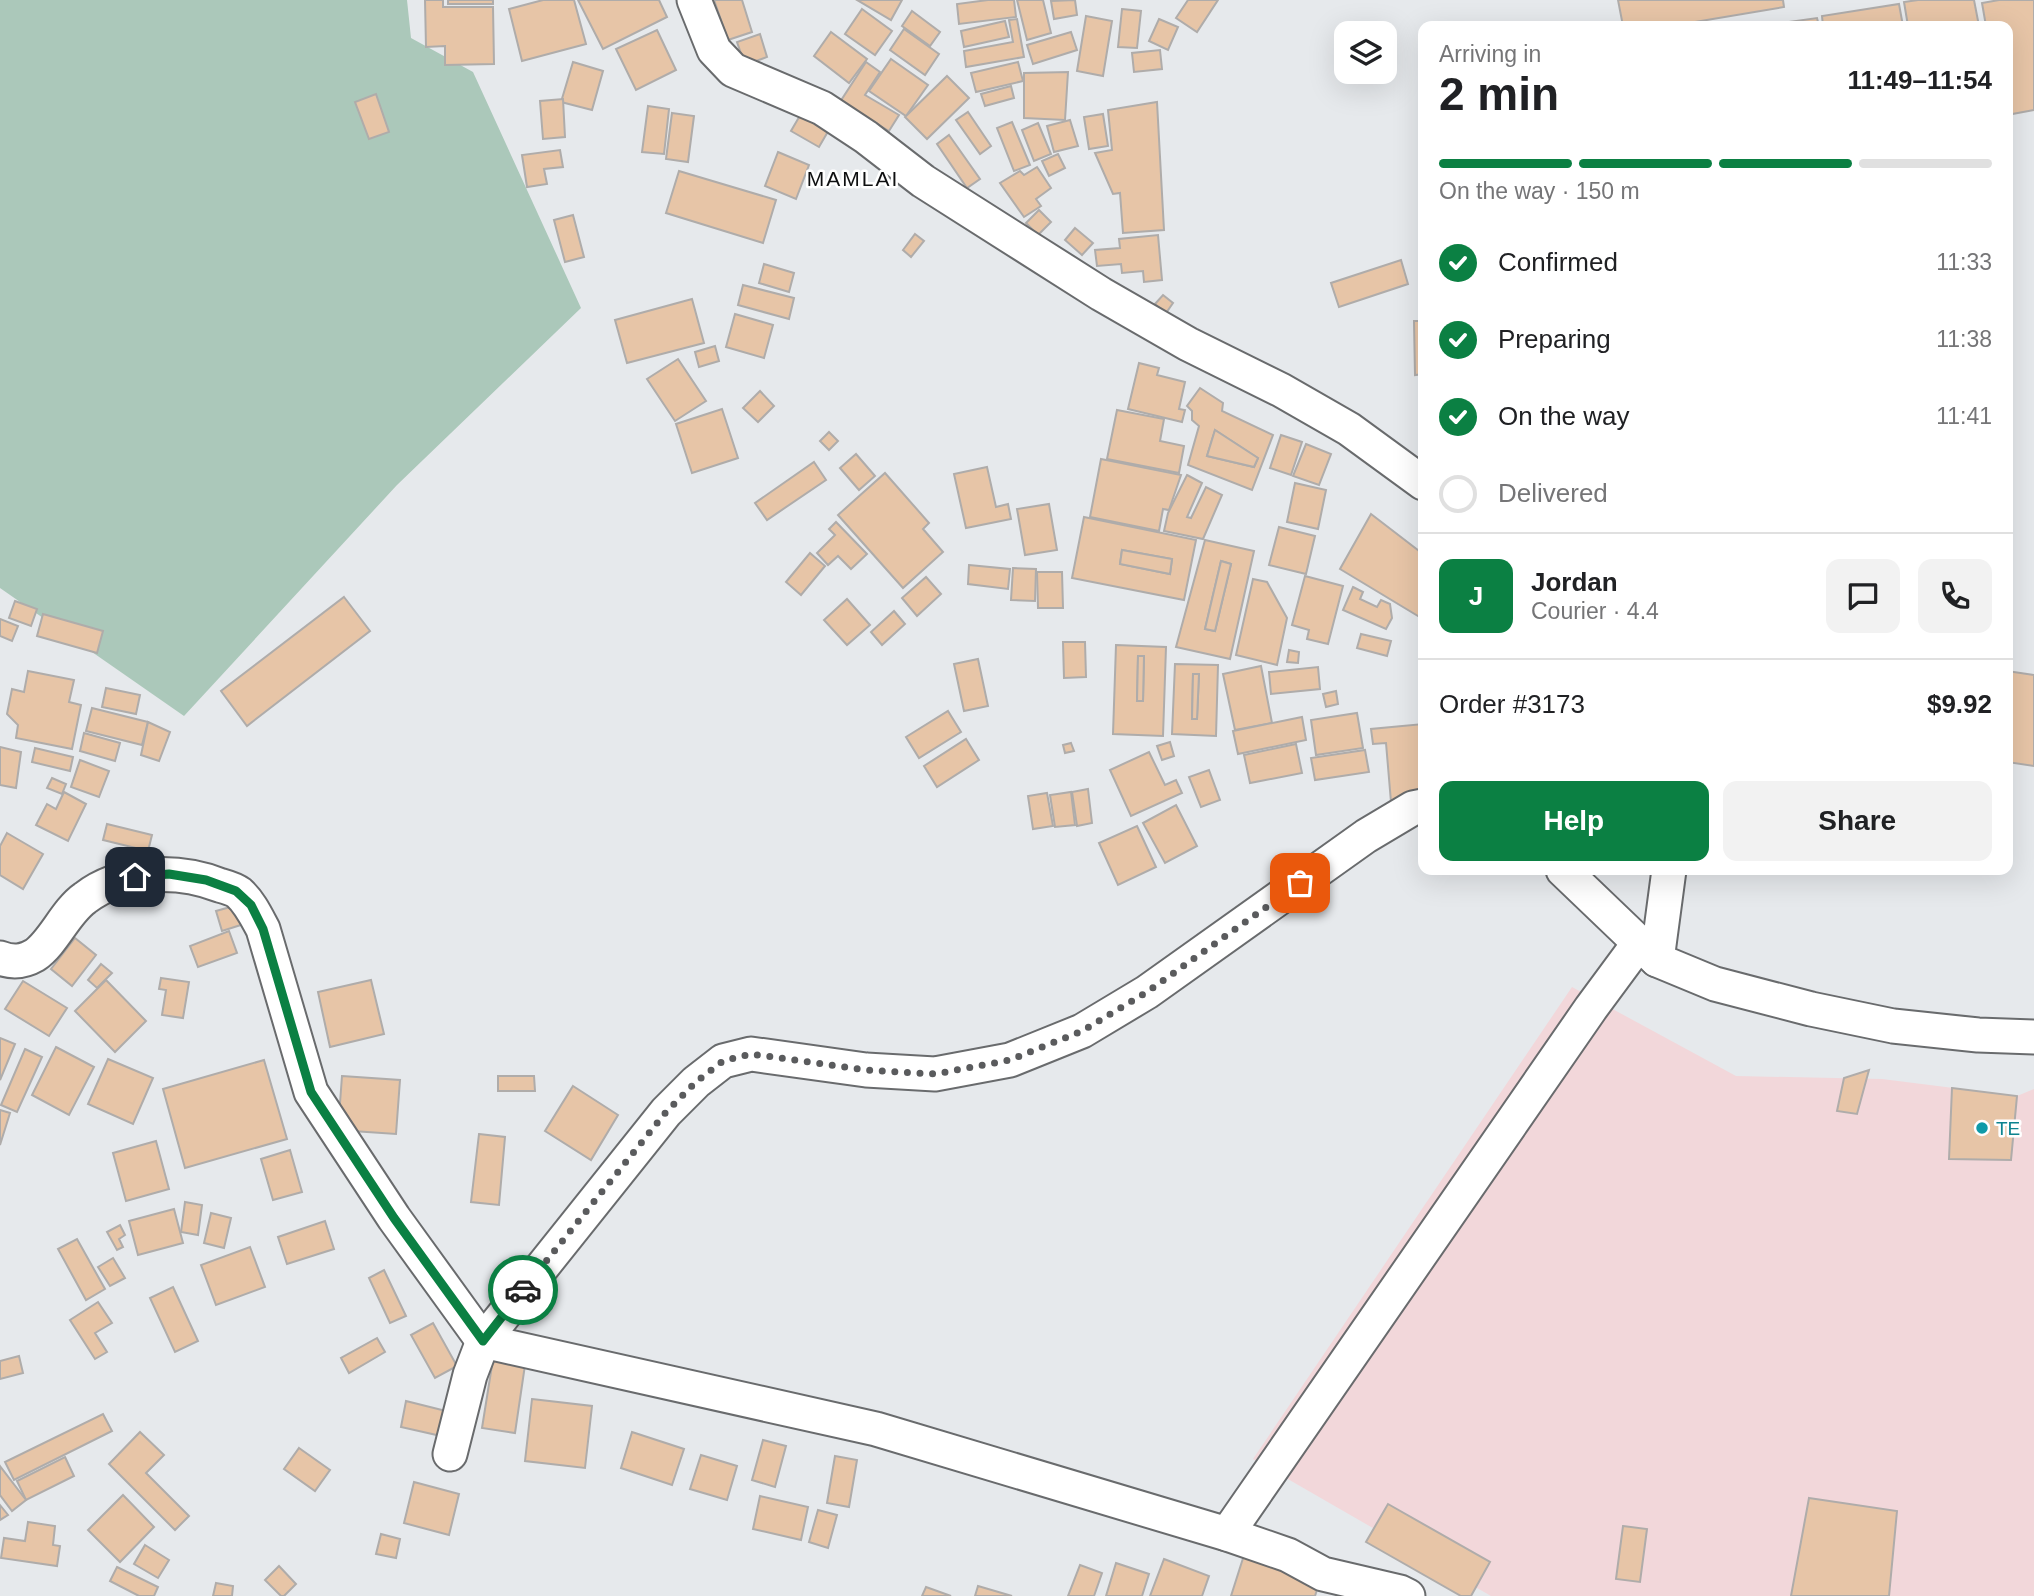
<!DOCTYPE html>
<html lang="en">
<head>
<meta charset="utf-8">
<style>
  :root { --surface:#fff; --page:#f2f2f2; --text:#202124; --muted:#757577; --line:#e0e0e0; --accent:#0b8043 }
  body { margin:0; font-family:Helvetica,sans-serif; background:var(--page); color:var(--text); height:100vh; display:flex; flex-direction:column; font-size:26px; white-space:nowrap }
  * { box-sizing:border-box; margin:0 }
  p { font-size:23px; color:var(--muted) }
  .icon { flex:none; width:38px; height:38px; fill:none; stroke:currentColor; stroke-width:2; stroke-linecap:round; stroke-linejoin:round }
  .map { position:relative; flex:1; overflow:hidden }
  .details { position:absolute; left:1418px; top:21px; width:595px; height:854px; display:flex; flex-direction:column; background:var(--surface); border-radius:14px; box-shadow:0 7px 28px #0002 }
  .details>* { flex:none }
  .controls { position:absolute; left:1334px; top:21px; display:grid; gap:14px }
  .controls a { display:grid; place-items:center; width:63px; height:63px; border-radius:14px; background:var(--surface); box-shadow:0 7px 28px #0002; font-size:35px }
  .pin { position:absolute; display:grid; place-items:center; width:60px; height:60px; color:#fff; margin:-30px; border-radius:14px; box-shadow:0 4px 10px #0006 }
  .courier { position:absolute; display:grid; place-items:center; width:70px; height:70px; margin:-35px; border:5px solid #0b8043; border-radius:50%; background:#fff; color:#222; box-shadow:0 2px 9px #0007 }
  .headline em { font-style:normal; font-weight:800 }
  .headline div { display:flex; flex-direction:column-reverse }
  .headline { display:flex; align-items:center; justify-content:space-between; height:119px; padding:0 21px }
  h1 { font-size:46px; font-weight:800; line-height:52px }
  .bar { display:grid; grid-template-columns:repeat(4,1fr); gap:10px 7px; align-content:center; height:84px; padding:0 21px }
  .bar i { height:9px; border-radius:5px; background:var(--line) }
  .bar .on { background:var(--accent) }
  .bar p { grid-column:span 4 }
  .line { display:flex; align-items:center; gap:18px; padding:0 21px; border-top:2px solid var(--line) }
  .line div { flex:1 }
  .round { display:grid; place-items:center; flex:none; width:74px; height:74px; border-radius:14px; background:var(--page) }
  ol { padding:0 21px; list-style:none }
  li { display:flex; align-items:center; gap:21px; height:77px }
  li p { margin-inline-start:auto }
  li .icon { padding:7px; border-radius:50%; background:var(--accent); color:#fff; stroke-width:4 }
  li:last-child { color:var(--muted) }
  li i { width:38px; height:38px; border:4px solid var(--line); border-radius:50% }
  .button { display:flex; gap:14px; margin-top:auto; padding:14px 21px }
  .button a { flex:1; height:80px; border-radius:14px; background:var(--accent); color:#fff; font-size:28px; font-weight:800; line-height:80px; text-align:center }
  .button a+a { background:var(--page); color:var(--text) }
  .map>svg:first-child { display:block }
</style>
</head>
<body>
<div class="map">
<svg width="2034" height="1596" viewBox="0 0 2034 1596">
  <rect width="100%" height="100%" fill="#e6e9ec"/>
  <!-- industrial -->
  <polygon fill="#f2d7da" points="1572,987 1736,1076 1882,1079 2017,1096 2034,1089 2034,1596 1491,1596 1253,1459"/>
  <!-- green -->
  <polygon fill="#abc8ba" points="0,0 407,0 411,38 473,72 581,308 397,485 184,716 0,588"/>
  <!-- building -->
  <g fill="#e7c5a7" stroke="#afacaa" stroke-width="2" fill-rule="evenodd">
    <polygon points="425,0 443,0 443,7 493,7 494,64 445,65 445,46 426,47"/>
    <rect x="448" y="0" width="45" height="4"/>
    <polygon points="543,0 574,0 586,44 522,61 509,9"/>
    <polygon points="578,0 659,0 667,17 603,49"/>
    <polygon points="714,0 742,0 752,32 728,40"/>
    <polygon points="857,0 902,0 891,20"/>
    <polygon points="988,0 1014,0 1016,17 959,24 957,4"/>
    <polygon points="1017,0 1043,0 1051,33 1027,40"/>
    <polygon points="1075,0 1077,15 1054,19 1051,1"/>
    <polygon points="1188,0 1218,0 1197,32 1176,18"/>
    <polygon points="1618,0 1783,0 1784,7 1671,26 1623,26"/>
    <polygon points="1918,0 1974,0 1979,26 1908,26 1904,2"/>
    <polygon points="1999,0 2034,0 2034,110 2007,115 2007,26 1986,26 1982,3"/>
    <polygon points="1899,4 1903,26 1823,26 1822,16"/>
    <polygon points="862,9 892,31 875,55 845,34"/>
    <polygon points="1122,9 1141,11 1137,48 1118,47"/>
    <polygon points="912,11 940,32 930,46 902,26"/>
    <polygon points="1086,16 1112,21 1103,76 1077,71"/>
    <polygon points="1817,18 1819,26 1761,26"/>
    <polygon points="1017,19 1024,57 966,67 964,51 1013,42 1009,20"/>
    <polygon points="1159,19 1178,27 1168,50 1149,41"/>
    <polygon points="1005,21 1009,37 964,47 961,31"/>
    <polygon points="904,29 939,54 925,75 890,50"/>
    <polygon points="657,30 676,70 636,90 616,49"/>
    <polygon points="831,32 867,59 849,83 814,56"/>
    <polygon points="1071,32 1077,50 1033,64 1027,45"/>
    <polygon points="760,34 767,57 745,65 737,42"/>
    <polygon points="1160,50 1162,69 1134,72 1132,53"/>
    <polygon points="891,59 928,85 906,116 869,91"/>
    <polygon points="573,62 603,71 592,110 561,102"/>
    <polygon points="866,62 880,72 865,95 899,115 889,131 840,102"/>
    <polygon points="1018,62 1023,81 976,92 971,73"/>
    <polygon points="1068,72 1065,120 1024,118 1024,73"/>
    <polygon points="947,76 969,98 927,139 905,117"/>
    <polygon points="1011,86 1014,98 985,106 981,94"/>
    <polygon points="376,94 389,132 369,139 355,102"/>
    <polygon points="563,99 565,137 543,139 540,101"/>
    <polygon points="1157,102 1164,230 1123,233 1120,193 1113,194 1095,153 1112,150 1108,110"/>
    <polygon points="648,106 669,109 664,154 642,152"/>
    <polygon points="802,112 830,128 819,147 791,131"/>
    <polygon points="968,112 991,146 980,154 956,120"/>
    <polygon points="672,113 694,116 688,162 666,159"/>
    <polygon points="1103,114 1108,146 1089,149 1084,117"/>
    <polygon points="1070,120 1078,146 1054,152 1047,126"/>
    <polygon points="1012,122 1030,165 1014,171 997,128"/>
    <polygon points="1038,123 1051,154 1034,161 1022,130"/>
    <polygon points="949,135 980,179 967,188 937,144"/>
    <polygon points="560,150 563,167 544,169 547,184 527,187 522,155"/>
    <polygon points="778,152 809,165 796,199 765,186"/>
    <polygon points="1058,154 1065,168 1049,176 1042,161"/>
    <polygon points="1037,167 1051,188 1036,199 1041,206 1024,217 1000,183 1020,171 1024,175"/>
    <polygon points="679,171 776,200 763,243 666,213"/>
    <polygon points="1039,210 1051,222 1038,235 1026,223"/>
    <polygon points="573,215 584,257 565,262 554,220"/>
    <polygon points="1075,228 1093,243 1082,255 1065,240"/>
    <polygon points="915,234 924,241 911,257 903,250"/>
    <polygon points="1158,235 1162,280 1144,282 1143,271 1122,273 1121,264 1097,266 1095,250 1120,248 1119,239"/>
    <polygon points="1401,260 1408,284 1339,307 1331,283"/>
    <polygon points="764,264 794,273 789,292 759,283"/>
    <polygon points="743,285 794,298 789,319 738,305"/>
    <polygon points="1163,295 1173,303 1166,313 1155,304"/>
    <polygon points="692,299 704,343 627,363 615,320"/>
    <polygon points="735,314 773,325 764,358 726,347"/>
    <polygon points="1414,321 1423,321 1423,374 1415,375"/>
    <polygon points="715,346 719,361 699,367 695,352"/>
    <polygon points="678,359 706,401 675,421 647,379"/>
    <polygon points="1139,363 1159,368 1157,375 1185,382 1179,409 1185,410 1182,422 1128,409"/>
    <path d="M1200,388L1223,403L1222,411L1273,435L1252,490L1188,465L1199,426L1192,420V411L1187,406ZM1215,430L1258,458L1254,467L1207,456Z"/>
    <polygon points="760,391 774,406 758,422 743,408"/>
    <polygon points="722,409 738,458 692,473 676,424"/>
    <polygon points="1117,410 1164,419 1160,441 1184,446 1179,473 1107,459"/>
    <polygon points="1215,430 1258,458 1254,467 1207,456"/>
    <polygon points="829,432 838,441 829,450 820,441"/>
    <polygon points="1281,435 1302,442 1291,475 1270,468"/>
    <polygon points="1306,444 1331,454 1319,485 1293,476"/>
    <polygon points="856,454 875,476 859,490 840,468"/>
    <polygon points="1101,459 1181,475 1169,510 1163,509 1159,531 1090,517"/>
    <polygon points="814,462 826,480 767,520 755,503"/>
    <polygon points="987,467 996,507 1008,504 1011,519 966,528 954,474"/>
    <polygon points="885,473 929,523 923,529 943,552 903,588 838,515"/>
    <polygon points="1187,475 1202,483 1187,517 1191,518 1206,487 1222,495 1203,539 1164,531 1168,513"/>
    <polygon points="1295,483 1326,490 1318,529 1287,522"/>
    <polygon points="1049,504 1057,550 1025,555 1017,509"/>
    <polygon points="1371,514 1423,554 1423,619 1340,569"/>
    <path d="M1084,517L1196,540L1184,600L1072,578ZM1122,550L1172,559L1170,574L1120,564Z"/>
    <polygon points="836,522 867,554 851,569 838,556 828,565 817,553 835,535 829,529"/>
    <polygon points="1279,527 1315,536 1306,574 1269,565"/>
    <path d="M1205,540L1254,551L1230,659L1176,647ZM1221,561L1231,564L1215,631L1205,629Z"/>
    <polygon points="1122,550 1172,559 1170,574 1120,564"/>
    <polygon points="810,553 825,566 801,595 786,582"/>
    <polygon points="1221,561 1231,564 1215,631 1205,629"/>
    <polygon points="969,565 1010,569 1008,589 968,584"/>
    <polygon points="1013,568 1036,569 1035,601 1011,600"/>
    <polygon points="1037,572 1062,572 1063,608 1038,608"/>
    <polygon points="1305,576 1343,586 1328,644 1307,639 1309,630 1292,625"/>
    <polygon points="926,577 941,594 917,616 902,598"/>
    <polygon points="1253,579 1267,582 1287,618 1277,665 1236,655"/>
    <polygon points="1353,587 1363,592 1360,599 1377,607 1381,600 1390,604 1392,618 1386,629 1343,610"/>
    <polygon points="344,597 370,631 247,726 221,691"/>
    <polygon points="847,599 870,625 847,645 824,620"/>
    <polygon points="15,601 37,609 31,626 9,618"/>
    <polygon points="894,611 905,624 882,645 871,632"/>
    <polygon points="43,614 103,631 97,653 37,636"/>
    <polygon points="0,619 18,626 12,641 0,636"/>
    <polygon points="1361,634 1391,641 1387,656 1357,648"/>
    <polygon points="1063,642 1085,642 1086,677 1064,678"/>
    <path d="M1116,645L1166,647L1163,736L1113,734ZM1138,656H1144L1143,701H1137Z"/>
    <polygon points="1289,650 1299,652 1298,663 1287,662"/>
    <polygon points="1138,656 1144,656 1143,701 1137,701"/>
    <polygon points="978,659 988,706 964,711 954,664"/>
    <path d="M1175,664L1218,665L1216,736L1172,734ZM1193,674H1199L1197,719H1192Z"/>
    <polygon points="1261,666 1272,723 1235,730 1223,674"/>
    <polygon points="1318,667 1320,689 1271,694 1269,672"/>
    <polygon points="28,671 74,680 69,702 81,705 72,749 16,738 18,725 7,714 12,689 24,692"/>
    <polygon points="2007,671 2034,675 2034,766 2007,762"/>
    <polygon points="1193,674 1199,674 1197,719 1192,719"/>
    <polygon points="106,688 140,695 136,714 102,707"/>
    <polygon points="1336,691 1338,704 1326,707 1323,694"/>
    <polygon points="92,708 148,722 142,745 86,731"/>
    <polygon points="948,711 961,732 919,758 906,737"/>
    <polygon points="1357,713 1363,748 1316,755 1311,720"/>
    <polygon points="1302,717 1306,740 1238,754 1233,731"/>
    <polygon points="148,722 170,732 159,761 141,755"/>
    <polygon points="1423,724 1423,799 1391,802 1386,743 1373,744 1371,729"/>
    <polygon points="84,733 120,743 115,761 80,751"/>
    <polygon points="966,739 979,760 937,787 924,766"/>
    <polygon points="1170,742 1174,756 1162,760 1157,746"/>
    <polygon points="1071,743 1074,751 1065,753 1063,745"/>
    <polygon points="1296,744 1302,773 1250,783 1244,755"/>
    <polygon points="0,747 21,752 16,788 0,785"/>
    <polygon points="35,748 73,757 70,771 32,762"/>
    <polygon points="1365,750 1369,772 1315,780 1311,758"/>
    <polygon points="1149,752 1165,785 1176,780 1182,793 1131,816 1110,770"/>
    <polygon points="80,760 109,771 99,797 71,787"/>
    <polygon points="1209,770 1220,800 1201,807 1189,777"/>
    <polygon points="52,778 66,784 62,794 47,788"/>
    <polygon points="1088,789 1092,823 1077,826 1072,792"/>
    <polygon points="64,792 86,804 68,841 36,825 47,804 56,809"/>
    <polygon points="1071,792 1075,825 1055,827 1050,795"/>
    <polygon points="1047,793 1053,826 1033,829 1028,796"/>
    <polygon points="1176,805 1197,846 1165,863 1143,823"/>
    <polygon points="107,824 152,835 148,851 103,840"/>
    <polygon points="1137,826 1156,867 1118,885 1099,843"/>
    <polygon points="7,833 43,854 23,889 0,875 0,846"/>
    <polygon points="241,904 247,923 222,931 216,911"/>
    <polygon points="229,931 237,953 198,967 190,946"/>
    <polygon points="75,938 96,955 72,986 51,969"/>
    <polygon points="101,964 112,973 97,988 88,980"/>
    <polygon points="161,978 189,982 183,1018 162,1015 166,990 159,989"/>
    <polygon points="106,980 146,1021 115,1052 75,1011"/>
    <polygon points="371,980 384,1034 330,1047 318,992"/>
    <polygon points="23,981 67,1008 49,1036 5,1009"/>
    <polygon points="0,1038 15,1044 0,1080"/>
    <polygon points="56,1047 94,1067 69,1115 32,1095"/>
    <polygon points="25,1049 42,1057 17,1112 1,1105"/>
    <polygon points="108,1059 153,1078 133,1124 88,1104"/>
    <polygon points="264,1060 287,1139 185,1168 163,1089"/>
    <polygon points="1869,1070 1857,1114 1837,1111 1844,1078"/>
    <polygon points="342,1076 400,1080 396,1134 338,1130"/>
    <polygon points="498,1076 534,1076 535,1091 498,1091"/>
    <polygon points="573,1086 618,1115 591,1160 545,1131"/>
    <polygon points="1952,1088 2017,1096 2011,1160 1949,1159"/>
    <polygon points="0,1110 10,1113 0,1145"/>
    <polygon points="479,1134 505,1137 499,1205 471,1202"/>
    <polygon points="156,1141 169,1189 126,1201 113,1153"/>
    <polygon points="290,1150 302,1192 273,1200 261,1159"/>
    <polygon points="185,1202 202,1205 198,1235 181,1232"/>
    <polygon points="174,1209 183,1243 138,1255 129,1221"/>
    <polygon points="211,1213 231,1218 224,1248 204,1243"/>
    <polygon points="325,1221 334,1249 287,1264 278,1237"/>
    <polygon points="120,1225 125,1235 119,1239 123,1247 117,1250 107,1232"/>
    <polygon points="77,1239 105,1289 86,1300 58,1249"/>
    <polygon points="250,1247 265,1287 216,1305 201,1265"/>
    <polygon points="113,1258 125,1278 110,1286 98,1267"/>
    <polygon points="384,1270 406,1316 390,1323 369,1278"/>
    <polygon points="173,1287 198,1341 175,1352 150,1298"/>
    <polygon points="98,1302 112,1323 95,1333 107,1352 95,1359 70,1320"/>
    <polygon points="433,1323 457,1366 435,1378 411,1335"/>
    <polygon points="377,1338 385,1352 349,1373 341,1358"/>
    <polygon points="19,1356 23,1373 0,1379 0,1361"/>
    <polygon points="493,1359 525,1365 515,1433 482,1428"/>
    <polygon points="532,1399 592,1406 585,1468 525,1461"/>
    <polygon points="406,1401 446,1411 441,1436 401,1427"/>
    <polygon points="103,1414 112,1431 14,1480 5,1462"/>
    <polygon points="140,1432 164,1455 146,1473 189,1516 175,1530 109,1464"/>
    <polygon points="632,1432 684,1449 672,1485 621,1468"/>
    <polygon points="763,1440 786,1446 775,1487 752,1480"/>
    <polygon points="299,1448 330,1470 315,1491 284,1469"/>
    <polygon points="701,1455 737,1466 727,1500 690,1489"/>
    <polygon points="835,1456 857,1460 849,1507 827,1503"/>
    <polygon points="65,1457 74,1476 26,1500 17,1481"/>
    <polygon points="0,1466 26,1500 12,1511 0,1495"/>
    <polygon points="414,1482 459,1494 449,1535 404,1523"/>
    <polygon points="123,1495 154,1527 120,1562 88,1530"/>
    <polygon points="760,1496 808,1507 801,1540 753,1529"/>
    <polygon points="1809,1498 1897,1511 1889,1596 1791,1596"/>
    <polygon points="1388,1504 1490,1562 1471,1596 1461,1596 1366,1542"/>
    <polygon points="0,1505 8,1515 0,1520"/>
    <polygon points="818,1510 837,1515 828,1548 809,1542"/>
    <polygon points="28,1522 55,1526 53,1545 60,1546 57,1566 1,1558 4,1538 25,1541"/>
    <polygon points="1623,1526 1647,1529 1640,1582 1616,1579"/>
    <polygon points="381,1534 400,1539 396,1558 376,1554"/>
    <polygon points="145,1545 169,1560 158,1578 134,1564"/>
    <polygon points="1245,1552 1321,1577 1315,1596 1231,1596"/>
    <polygon points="1164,1559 1209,1576 1202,1596 1150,1596"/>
    <polygon points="1116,1563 1149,1574 1142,1596 1106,1596"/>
    <polygon points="1080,1565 1102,1573 1094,1596 1068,1596"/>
    <polygon points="279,1566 296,1584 284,1596 281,1596 265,1580"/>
    <polygon points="117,1567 158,1587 154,1596 139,1596 110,1581"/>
    <polygon points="216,1583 233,1586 232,1596 213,1596"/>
    <polygon points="978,1586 1012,1596 975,1596"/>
    <polygon points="926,1587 951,1596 922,1596"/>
  </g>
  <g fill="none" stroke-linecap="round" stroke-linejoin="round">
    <defs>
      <g id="minor">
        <polyline points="694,0 714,50 733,70 822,108 866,137 923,181 1101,294 1188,344 1281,390 1349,429 1423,483"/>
        <polyline points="1563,870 1657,960 1715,984 1811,1009 1893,1026 1978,1035 2034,1037"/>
        <path d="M0,958C13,963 23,962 35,955C54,942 65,912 85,898C121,870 178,869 219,885C226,887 234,889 239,893C250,903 256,916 263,929L311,1092L394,1218L483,1341L876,1429L1227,1534L1288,1555L1323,1574L1400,1592L1408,1596"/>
        <polyline points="1657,960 1669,870"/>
        <polyline points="450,1454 470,1375 483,1341 666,1112 696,1082 723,1061 751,1054 866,1070 935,1074 1010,1060 1082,1031 1147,992 1366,836 1413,808 1423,806"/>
        <polyline points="1227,1534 1591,1008 1639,943"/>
      </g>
    </defs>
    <!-- minor casing -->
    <use href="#minor" stroke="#696b6d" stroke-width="37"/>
    <!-- minor -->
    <use href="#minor" stroke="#fff" stroke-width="33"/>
  </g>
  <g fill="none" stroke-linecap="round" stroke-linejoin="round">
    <!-- done -->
    <polyline stroke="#5a5b5d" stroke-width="7" stroke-dasharray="0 12.6" points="523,1290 666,1112 696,1082 723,1061 751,1054 866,1070 935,1074 1010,1060 1082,1031 1147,992 1300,883"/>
    <!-- route -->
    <polyline stroke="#0b8043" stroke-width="9" points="135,877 169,874 206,880 236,891 251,905 263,929 311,1092 394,1218 483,1341 523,1290"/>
  </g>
  <!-- markers -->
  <circle fill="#0f9aa8" stroke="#fff" stroke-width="2.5" cx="1982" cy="1128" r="7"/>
  <g text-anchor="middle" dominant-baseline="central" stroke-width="5" stroke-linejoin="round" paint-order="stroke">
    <!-- culture labels -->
    <g font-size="19" fill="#0d838f" stroke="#fff" text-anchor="start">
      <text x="1996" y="1128">TE</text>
    </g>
    <!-- neighbourhood labels -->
    <g font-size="21" letter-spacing="2" fill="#0e0f10" stroke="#fff">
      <text x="853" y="178">MAMLAI</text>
    </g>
  </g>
</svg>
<div class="controls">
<a><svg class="icon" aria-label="layers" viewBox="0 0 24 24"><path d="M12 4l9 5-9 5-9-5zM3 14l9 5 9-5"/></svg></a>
</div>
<div class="pin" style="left:1300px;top:883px;background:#ea580c"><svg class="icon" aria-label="bag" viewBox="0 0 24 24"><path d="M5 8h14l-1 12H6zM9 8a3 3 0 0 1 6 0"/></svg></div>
<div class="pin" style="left:135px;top:877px;background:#1f2937"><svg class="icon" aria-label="home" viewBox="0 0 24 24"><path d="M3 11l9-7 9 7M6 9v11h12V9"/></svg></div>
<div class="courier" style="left:523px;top:1290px"><svg class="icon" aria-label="car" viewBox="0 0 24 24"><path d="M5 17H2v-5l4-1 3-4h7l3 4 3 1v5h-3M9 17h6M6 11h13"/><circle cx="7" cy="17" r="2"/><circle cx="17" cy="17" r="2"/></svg></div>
<section class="details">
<div class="headline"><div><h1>2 min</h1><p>Arriving in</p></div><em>11:49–11:54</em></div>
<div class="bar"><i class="on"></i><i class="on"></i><i class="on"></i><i></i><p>On the way · 150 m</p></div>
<ol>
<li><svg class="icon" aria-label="check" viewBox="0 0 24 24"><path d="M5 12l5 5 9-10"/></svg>Confirmed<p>11:33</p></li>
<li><svg class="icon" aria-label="check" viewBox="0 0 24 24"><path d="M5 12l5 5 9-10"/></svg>Preparing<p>11:38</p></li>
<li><svg class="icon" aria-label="check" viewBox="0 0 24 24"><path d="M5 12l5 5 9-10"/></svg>On the way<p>11:41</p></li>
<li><i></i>Delivered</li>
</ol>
<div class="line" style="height:126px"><b class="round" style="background:var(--accent);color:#fff">J</b><div><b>Jordan</b><p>Courier · 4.4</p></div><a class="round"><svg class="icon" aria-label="chat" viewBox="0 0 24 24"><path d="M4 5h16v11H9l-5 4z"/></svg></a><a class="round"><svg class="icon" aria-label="phone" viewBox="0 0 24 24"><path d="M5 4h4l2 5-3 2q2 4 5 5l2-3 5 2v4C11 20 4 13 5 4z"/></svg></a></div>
<div class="line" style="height:91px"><div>Order #3173</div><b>$9.92</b></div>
<div class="button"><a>Help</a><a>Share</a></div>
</section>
</div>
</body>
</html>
